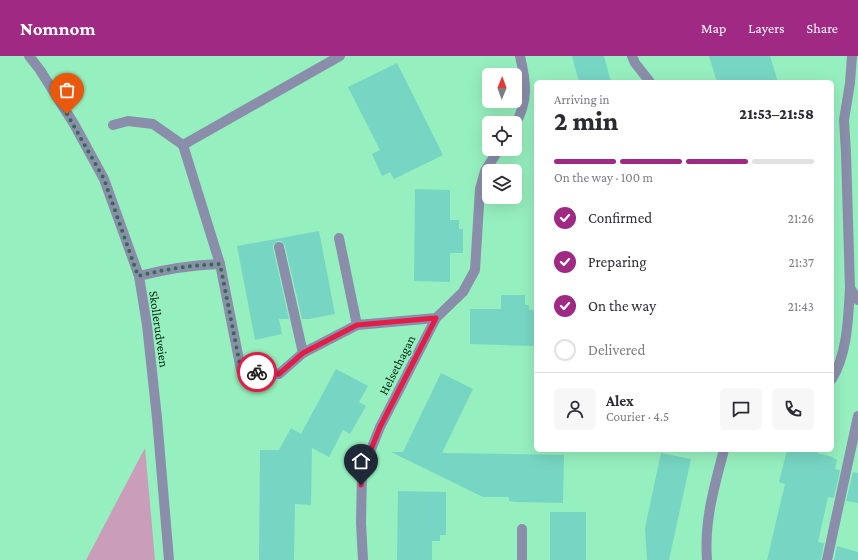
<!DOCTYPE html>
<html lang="en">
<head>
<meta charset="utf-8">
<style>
  :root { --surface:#fff; --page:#f7f7f7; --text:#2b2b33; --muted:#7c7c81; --line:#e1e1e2; --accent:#9f2983 }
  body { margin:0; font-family:"Crimson Pro",serif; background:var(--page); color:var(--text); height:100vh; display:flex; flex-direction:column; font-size:15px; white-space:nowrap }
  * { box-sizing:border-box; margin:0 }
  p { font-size:13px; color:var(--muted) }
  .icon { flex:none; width:22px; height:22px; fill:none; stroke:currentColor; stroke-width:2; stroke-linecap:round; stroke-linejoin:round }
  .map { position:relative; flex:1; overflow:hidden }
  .drawer { position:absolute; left:534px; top:24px; width:300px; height:372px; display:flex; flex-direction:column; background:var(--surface); border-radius:6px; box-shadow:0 4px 16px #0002 }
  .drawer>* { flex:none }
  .needle { width:26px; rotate:1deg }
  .controls { position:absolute; left:482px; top:12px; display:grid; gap:8px }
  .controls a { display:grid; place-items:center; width:40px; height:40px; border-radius:6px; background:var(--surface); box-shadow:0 4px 16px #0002; font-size:20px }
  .pin { position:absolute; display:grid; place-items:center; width:34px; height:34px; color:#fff; margin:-41px -17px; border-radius:50% 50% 50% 0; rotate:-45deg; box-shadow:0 0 4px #0007 }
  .pin .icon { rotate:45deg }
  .courier { position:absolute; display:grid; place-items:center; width:40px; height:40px; margin:-20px; border:3px solid #e11d48; border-radius:50%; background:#fff; color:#222; box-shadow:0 1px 5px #0007 }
  .head em { font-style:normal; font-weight:800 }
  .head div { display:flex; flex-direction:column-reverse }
  .head { display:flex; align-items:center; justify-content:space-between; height:68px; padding:0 20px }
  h1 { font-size:26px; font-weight:800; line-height:30px }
  .bar { display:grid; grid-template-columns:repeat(4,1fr); gap:6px 4px; align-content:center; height:48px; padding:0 20px }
  .bar i { height:5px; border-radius:3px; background:var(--line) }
  .bar .on { background:var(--accent) }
  .bar p { grid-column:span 4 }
  .line { display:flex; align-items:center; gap:10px; padding:0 20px; border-top:1px solid var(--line) }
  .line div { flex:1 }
  .round { display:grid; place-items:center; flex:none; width:42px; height:42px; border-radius:6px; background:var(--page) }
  ol { padding:0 20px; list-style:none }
  li { display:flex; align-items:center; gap:12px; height:44px }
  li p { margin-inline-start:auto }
  li .icon { padding:4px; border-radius:50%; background:var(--accent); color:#fff; stroke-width:4 }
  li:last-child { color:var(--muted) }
  li i { width:22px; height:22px; border:2px solid var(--line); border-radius:50% }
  header { display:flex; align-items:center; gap:24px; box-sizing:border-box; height:56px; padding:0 20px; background:var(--accent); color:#fff }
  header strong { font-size:19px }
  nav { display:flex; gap:22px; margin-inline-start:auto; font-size:14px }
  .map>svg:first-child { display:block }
</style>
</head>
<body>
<header>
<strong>Nomnom</strong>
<nav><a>Map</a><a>Layers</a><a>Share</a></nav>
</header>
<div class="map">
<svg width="858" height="504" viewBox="0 0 858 504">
  <rect width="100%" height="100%" fill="#96efbe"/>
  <!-- green -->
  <polygon fill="#ca9dbb" points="145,392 155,504 86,504"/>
  <!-- building -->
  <g fill="#77d6c3">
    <polygon points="572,0 604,0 611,26 579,26"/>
    <polygon points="709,0 770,0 778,26 717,26"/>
    <polygon points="397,7 443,99 394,123 390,116 382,120 372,98 380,94 348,31"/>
    <polygon points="415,133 450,134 450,164 459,164 459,173 463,173 463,197 450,197 450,226 414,225"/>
    <polygon points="319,175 335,258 309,263 302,263 285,190 281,185 277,185 273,189 273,192 289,263 279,263 282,278 255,284 237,190"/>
    <polygon points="501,239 525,239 525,249 529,249 529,254 536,254 536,290 470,288 470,253 501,253"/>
    <polygon points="336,313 368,330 359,346 366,350 350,378 343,374 329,401 312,392 311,449 295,448 294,504 259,504 260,394 279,394 291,372 301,378"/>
    <polygon points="441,317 473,333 442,397 564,399 563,447 515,446 509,445 509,441 483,441 391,396 403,396"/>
    <polygon points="787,394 818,394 817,397 833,401 833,402 837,404 835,413 840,414 834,442 828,441 818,486 824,487 821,504 767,504 785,428 779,426"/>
    <polygon points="661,397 691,403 669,504 647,504 645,472"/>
    <polygon points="853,416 858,417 858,447 846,445"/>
    <polygon points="398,435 446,436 446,479 440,479 440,485 432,485 432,504 397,504"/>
    <rect x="550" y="456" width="36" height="48"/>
    <polygon points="837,490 858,496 858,504 834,504"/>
  </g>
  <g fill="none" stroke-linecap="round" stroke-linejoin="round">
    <!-- service -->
    <g stroke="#8a8eaa" stroke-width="10">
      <polyline points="113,69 128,65 153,68 183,89 220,208 241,314 279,318 303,297 279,191"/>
      <path d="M139,220C166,213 192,209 220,208"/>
      <polyline points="357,269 436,262"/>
      <polyline points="303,297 357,269 339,182"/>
    </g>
    <!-- minor -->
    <g stroke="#8a8eaa" stroke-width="10">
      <polyline points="632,0 635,7 650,26"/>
      <polyline points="852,0 850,27 844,64 846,97 850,232 858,244"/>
      <path d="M515,69C529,44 526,26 520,0"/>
      <polyline points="183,89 340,0"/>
      <path d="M832,323C848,296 848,262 850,232"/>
      <polyline points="363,504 361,467 362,416 380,371 436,262 463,236 475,214 480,133 485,115 499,93"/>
      <polyline points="522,504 522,473"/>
      <path d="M707,504C704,466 714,431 724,394"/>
      <polyline points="827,504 858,360"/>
    </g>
    <!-- tertiary -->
    <polyline stroke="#8a8eaa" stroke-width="10" points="29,0 40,14 74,68 104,123 139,220 147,269 157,362 169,504"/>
  </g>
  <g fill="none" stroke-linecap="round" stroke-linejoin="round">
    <!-- done -->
    <path stroke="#346c50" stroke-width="4" stroke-dasharray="0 7.2" d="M67,58L104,123L138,220C166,213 192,209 220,208L241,314L257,316"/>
    <!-- route -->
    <polyline stroke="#e11d48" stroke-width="5" points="257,316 279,318 303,297 357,269 436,262 380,371 362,416 361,429"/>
  </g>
  <g text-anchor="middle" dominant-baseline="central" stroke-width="3.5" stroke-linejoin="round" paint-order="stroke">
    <!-- street labels -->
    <g font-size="13" fill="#002615" stroke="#96efbe">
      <text transform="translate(159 273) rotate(82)">Skollerudveien</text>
      <text transform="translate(397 309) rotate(-63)">Helsethagan</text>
    </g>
  </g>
</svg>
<div class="controls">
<a><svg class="needle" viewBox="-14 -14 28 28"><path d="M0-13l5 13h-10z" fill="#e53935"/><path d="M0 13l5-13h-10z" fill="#7c7c81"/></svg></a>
<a><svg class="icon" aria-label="locate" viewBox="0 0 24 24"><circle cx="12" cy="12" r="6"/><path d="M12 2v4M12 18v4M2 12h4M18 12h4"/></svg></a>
<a><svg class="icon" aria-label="layers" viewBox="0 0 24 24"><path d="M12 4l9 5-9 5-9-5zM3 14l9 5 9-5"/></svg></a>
</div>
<div class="pin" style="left:67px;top:58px;background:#ea580c"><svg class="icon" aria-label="bag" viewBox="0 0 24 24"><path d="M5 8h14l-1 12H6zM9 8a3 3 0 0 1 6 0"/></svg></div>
<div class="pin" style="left:361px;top:429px;background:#1f2937"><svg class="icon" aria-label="home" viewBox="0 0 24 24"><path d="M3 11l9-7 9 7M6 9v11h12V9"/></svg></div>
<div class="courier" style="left:257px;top:316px"><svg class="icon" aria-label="bike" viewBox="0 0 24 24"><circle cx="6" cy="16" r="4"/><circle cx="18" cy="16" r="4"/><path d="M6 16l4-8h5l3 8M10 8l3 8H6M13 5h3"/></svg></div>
<section class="drawer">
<div class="head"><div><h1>2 min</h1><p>Arriving in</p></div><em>21:53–21:58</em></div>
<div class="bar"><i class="on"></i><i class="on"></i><i class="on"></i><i></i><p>On the way · 100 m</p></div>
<ol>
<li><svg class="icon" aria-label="check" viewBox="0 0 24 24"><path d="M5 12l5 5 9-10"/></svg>Confirmed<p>21:26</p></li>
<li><svg class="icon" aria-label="check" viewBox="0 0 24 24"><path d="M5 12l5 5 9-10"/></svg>Preparing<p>21:37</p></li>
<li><svg class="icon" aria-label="check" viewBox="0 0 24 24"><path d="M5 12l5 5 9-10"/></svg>On the way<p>21:43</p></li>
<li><i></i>Delivered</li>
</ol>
<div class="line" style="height:72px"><a class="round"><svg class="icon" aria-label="person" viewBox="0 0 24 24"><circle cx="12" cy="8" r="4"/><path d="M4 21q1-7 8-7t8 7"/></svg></a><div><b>Alex</b><p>Courier · 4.5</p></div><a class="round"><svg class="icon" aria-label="chat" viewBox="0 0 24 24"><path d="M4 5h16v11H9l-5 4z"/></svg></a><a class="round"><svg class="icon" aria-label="phone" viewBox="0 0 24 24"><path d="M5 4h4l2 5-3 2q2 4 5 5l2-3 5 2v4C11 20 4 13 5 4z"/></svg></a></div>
</section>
</div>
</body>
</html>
